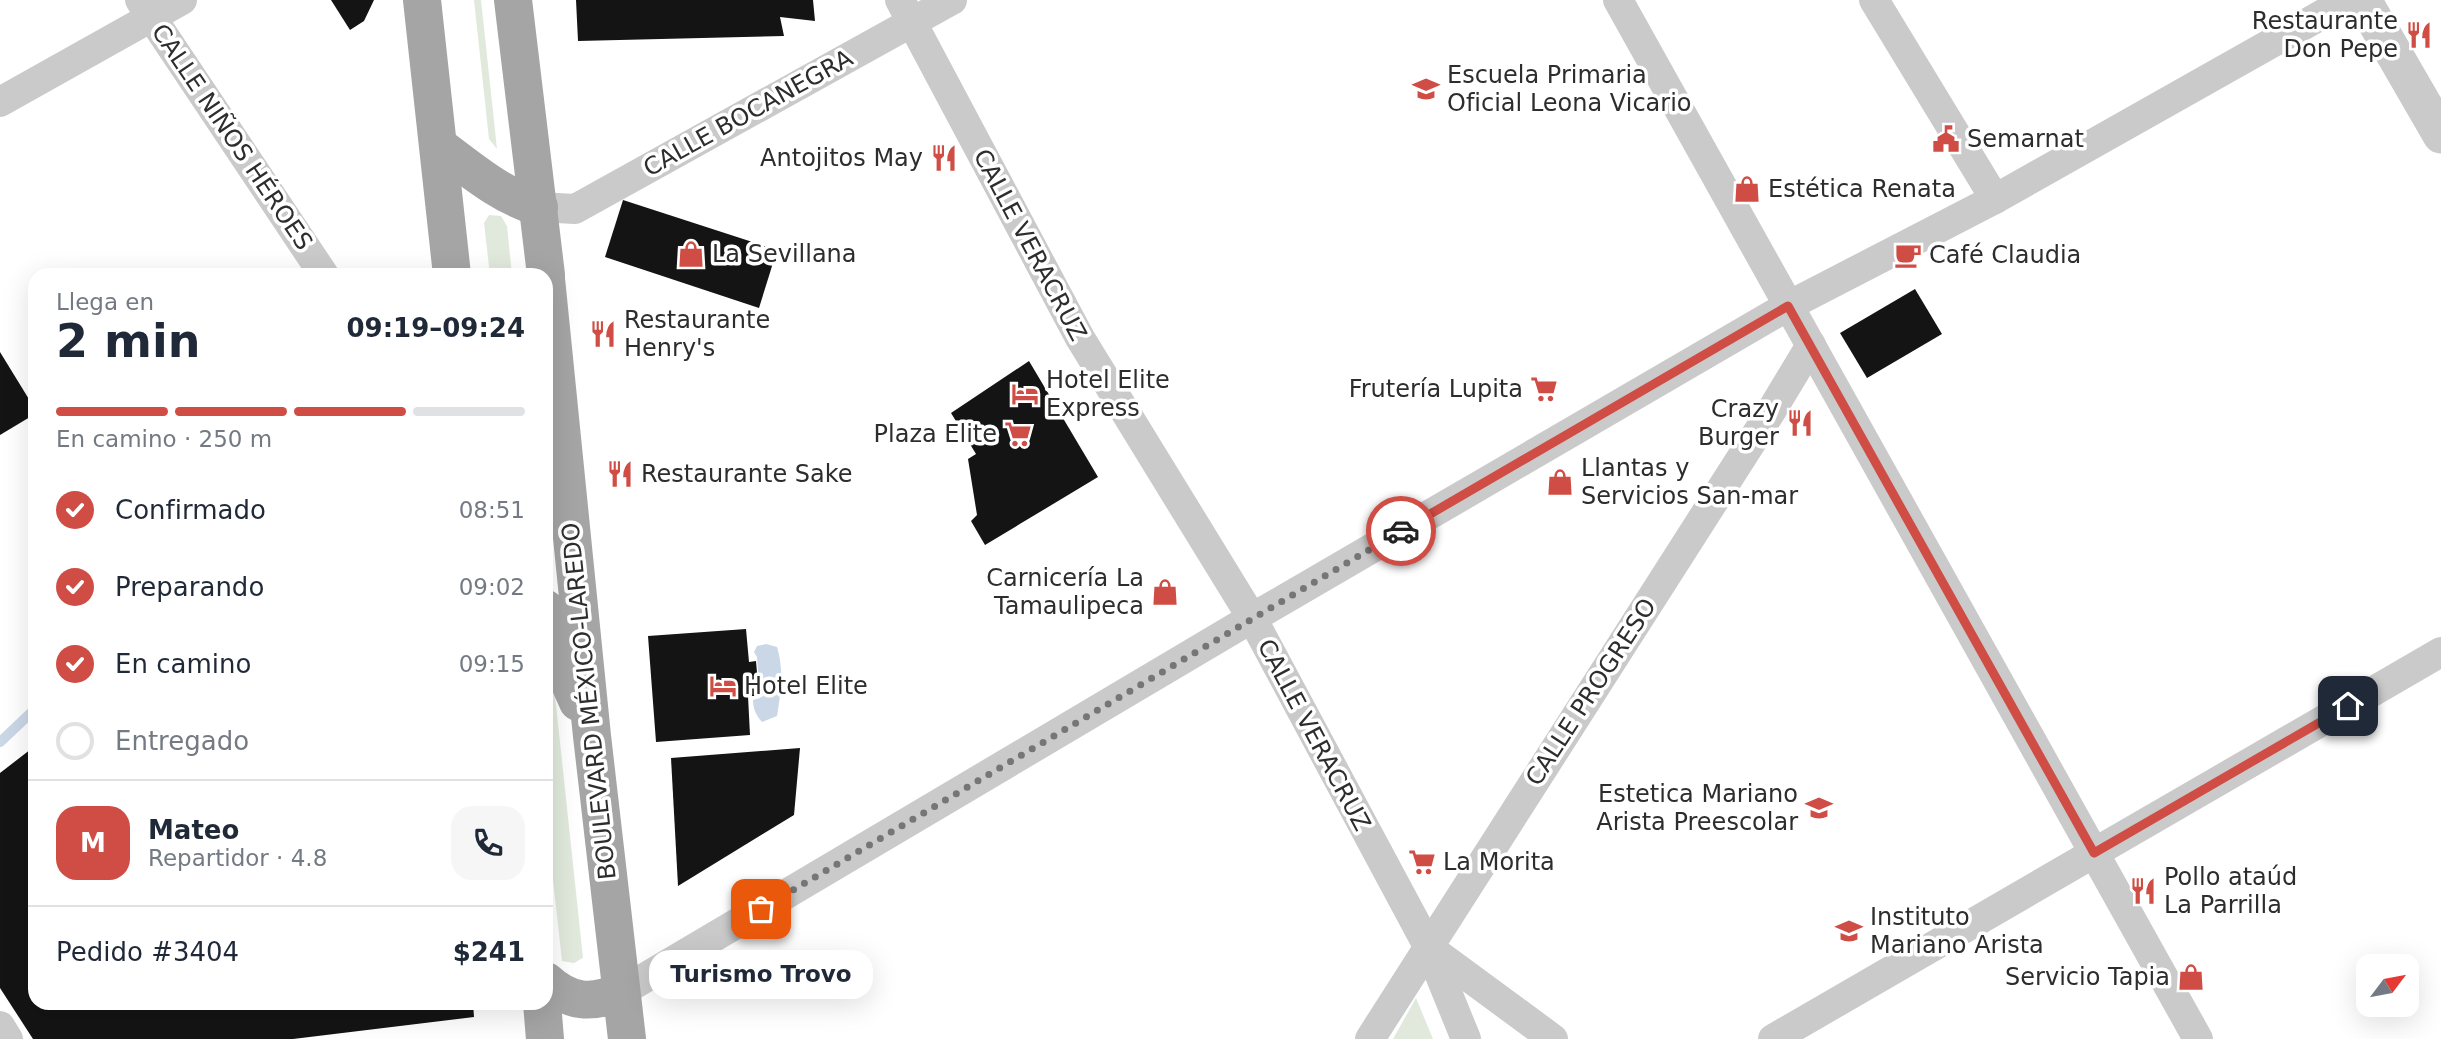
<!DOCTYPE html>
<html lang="es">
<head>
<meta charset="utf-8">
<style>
  :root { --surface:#fff; --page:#f6f6f7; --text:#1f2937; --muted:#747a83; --line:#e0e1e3; --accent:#cf4d44 }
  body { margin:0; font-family:"DejaVu Sans",sans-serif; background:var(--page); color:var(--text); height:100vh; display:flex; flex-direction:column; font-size:26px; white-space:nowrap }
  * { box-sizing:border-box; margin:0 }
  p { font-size:23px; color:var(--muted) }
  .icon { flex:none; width:38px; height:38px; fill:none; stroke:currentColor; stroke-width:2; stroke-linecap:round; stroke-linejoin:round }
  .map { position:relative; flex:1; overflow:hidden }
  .side { position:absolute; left:28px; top:268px; width:525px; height:742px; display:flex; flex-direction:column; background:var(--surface); border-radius:21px; box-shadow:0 7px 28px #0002 }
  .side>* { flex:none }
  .needle { width:46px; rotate:58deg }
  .fabs { position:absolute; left:2356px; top:954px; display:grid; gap:14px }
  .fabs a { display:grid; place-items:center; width:63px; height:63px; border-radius:14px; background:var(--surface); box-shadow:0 7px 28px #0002; font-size:35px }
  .pin { position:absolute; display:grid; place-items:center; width:60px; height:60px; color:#fff; margin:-30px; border-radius:14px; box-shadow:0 4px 10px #0006 }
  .courier { position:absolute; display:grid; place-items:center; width:70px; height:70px; margin:-35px; border:5px solid #cf4d44; border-radius:50%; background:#fff; color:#222; box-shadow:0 2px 9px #0007 }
  .bubble { position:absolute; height:49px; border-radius:21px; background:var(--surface); box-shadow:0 7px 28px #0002; font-size:23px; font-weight:700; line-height:49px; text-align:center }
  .summary em { font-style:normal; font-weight:700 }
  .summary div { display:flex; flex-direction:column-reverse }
  .summary { display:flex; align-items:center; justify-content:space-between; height:119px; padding:0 28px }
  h1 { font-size:46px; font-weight:700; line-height:52px }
  .bar { display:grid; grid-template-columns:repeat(4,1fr); gap:10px 7px; align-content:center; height:84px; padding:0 28px }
  .bar i { height:9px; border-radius:5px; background:var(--line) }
  .bar .selected { background:var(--accent) }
  .bar p { grid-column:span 4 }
  .line { display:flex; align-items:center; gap:18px; padding:0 28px; border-top:2px solid var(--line) }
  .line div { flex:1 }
  .round { display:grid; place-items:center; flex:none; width:74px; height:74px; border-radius:21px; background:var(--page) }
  ol { padding:0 28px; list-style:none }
  li { display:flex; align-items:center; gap:21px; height:77px }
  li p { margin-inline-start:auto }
  li .icon { padding:7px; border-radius:50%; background:var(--accent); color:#fff; stroke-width:4 }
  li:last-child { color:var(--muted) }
  li i { width:38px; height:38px; border:4px solid var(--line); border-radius:50% }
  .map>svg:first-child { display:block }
</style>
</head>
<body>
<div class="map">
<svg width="2441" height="1039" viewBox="0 0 2441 1039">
  <rect width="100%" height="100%" fill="#fff"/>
  <!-- green -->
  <g fill="#e1e9dc">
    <polygon points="474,0 481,0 497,149 489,139"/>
    <polygon points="489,215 501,216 507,226 512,275 490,275 484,223"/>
    <polygon points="546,644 552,667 583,958 574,963 562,961 546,816"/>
    <polygon points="1416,998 1433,1039 1393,1039"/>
  </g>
  <!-- water -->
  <path fill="#cad7e6" d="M766,644L777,647C784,670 781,692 777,716L762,722C756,715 753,709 753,700L760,698L757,657L754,652L757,646Z"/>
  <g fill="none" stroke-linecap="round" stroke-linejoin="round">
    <!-- stream -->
    <polyline stroke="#cad7e6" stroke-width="10" points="0,742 35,709"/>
  </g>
  <!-- building -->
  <g fill="#141414">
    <polygon points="331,0 374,0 364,21 350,30"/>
    <polygon points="576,0 813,0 815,21 780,17 784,36 578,41"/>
    <polygon points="623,200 777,250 759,308 605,257"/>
    <polygon points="1915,289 1942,334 1867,378 1840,333"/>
    <polygon points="0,352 35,409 35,414 0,435"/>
    <polygon points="1029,361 1098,477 985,545 971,521 977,515 968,459 976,454 951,413"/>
    <polygon points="746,629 749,662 756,661 759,696 748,696 750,735 656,742 648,636"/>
    <polygon points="35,746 35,1003 473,1003 474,1017 293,1039 33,1039 0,988 0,773"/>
    <polygon points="800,748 794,815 678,886 671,758"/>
  </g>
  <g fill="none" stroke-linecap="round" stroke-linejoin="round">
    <!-- minor -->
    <g stroke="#cacaca" stroke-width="30">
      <polyline points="140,0 324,275"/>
      <polyline points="900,0 1080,338 1252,618 1429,948 1466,1039"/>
      <polyline points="1618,0 2198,1039"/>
      <polyline points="1874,0 1995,199"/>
      <polyline points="0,102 182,0"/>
      <polyline points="539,207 575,209 952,0"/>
      <polyline points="1428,947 1553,1039"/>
      <polyline points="621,992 1252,618 1788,306 1995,199 2348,0"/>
      <polyline points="0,1026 8,1039"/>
      <polyline points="1370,1039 1770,413 1811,345"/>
      <polyline points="1773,1039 2441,652"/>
    </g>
    <!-- tertiary -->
    <polyline stroke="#cacaca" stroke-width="37" points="2363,0 2441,135"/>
    <!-- primary -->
    <g stroke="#a5a5a5" stroke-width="38">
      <polyline points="422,0 452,275"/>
      <polyline points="513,0 546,275"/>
      <path d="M439,146C470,169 501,196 539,207"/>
      <polyline points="546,279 592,736 627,1039"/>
      <polyline points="546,609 554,648 578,702"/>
      <path d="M546,981C570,1003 591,1004 621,992"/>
      <polyline points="542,1003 545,1039"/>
    </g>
  </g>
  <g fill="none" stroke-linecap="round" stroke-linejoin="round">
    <!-- done -->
    <polyline stroke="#767676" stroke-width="7" stroke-dasharray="0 12.6" points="761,909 1401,531"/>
    <!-- route -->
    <polyline stroke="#cf4d44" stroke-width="9" points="1401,531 1788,306 2094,853 2348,706"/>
  </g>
  <!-- icons -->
  <defs>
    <symbol id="restaurant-bare" viewBox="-9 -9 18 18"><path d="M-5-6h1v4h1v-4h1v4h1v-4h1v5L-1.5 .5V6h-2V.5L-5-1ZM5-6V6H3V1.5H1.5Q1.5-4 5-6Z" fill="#cf4d44" stroke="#fff" stroke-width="2.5" paint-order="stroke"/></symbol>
    <symbol id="school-bare" viewBox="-9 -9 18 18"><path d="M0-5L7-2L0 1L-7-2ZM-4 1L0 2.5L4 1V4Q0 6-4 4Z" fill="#cf4d44" stroke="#fff" stroke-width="2.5" paint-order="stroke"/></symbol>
    <symbol id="civic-bare" viewBox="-9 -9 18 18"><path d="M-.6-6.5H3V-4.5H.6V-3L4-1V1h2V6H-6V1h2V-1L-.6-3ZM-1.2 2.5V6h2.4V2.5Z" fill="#cf4d44" stroke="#fff" stroke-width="2.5" paint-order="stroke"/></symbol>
    <symbol id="shop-bare" viewBox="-9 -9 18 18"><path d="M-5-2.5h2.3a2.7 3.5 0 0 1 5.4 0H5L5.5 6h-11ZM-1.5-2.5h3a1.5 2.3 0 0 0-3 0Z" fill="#cf4d44" stroke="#fff" stroke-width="2.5" paint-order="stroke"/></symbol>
    <symbol id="cafe-bare" viewBox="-9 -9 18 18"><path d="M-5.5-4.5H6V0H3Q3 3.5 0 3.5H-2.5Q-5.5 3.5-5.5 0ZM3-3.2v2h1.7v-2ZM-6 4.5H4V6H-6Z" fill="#cf4d44" stroke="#fff" stroke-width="2.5" paint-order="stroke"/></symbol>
    <symbol id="supermarket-bare" viewBox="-9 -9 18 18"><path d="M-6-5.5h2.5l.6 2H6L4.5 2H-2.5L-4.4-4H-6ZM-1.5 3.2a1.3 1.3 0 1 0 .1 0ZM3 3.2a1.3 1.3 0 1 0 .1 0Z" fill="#cf4d44" stroke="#fff" stroke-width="2.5" paint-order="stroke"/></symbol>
    <symbol id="hotel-bare" viewBox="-9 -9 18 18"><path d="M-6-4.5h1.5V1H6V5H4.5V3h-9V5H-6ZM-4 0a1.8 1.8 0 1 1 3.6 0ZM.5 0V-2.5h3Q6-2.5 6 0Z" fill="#cf4d44" stroke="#fff" stroke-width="2.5" paint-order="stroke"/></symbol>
  </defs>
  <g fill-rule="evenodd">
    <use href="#restaurant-bare" x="2400" y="16" width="38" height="38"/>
    <use href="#school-bare" x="1407" y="70" width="38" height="38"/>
    <use href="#civic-bare" x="1927" y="120" width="38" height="38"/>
    <use href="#restaurant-bare" x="925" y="139" width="38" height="38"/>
    <use href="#shop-bare" x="1728" y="170" width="38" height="38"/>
    <use href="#shop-bare" x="672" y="235" width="38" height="38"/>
    <use href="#cafe-bare" x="1889" y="236" width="38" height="38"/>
    <use href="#restaurant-bare" x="584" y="315" width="38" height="38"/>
    <use href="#supermarket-bare" x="1525" y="370" width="38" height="38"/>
    <use href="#hotel-bare" x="1006" y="375" width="38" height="38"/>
    <use href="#restaurant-bare" x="1781" y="404" width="38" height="38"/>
    <use href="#supermarket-bare" x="999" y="415" width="38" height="38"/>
    <use href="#restaurant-bare" x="601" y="455" width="38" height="38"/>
    <use href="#shop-bare" x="1541" y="463" width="38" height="38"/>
    <use href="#shop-bare" x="1146" y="573" width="38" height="38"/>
    <use href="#hotel-bare" x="704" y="667" width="38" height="38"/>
    <use href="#school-bare" x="1800" y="789" width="38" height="38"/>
    <use href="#supermarket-bare" x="1403" y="843" width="38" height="38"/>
    <use href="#restaurant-bare" x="2124" y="872" width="38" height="38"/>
    <use href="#school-bare" x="1830" y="912" width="38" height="38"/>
    <use href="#shop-bare" x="2172" y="958" width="38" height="38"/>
  </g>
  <g text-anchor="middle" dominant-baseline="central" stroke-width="7" stroke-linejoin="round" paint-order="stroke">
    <!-- poi labels -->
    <g font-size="24" fill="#2d2d2d" stroke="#fff" text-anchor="start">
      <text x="2398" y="21" text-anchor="end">Restaurante<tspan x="2398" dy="28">Don Pepe</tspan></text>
      <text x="1447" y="75">Escuela Primaria<tspan x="1447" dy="28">Oficial Leona Vicario</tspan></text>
      <text x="1967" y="139">Semarnat</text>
      <text x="923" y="158" text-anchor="end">Antojitos May</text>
      <text x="1768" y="189">Estética Renata</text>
      <text x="712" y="254">La Sevillana</text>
      <text x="1929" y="255">Café Claudia</text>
      <text x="624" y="320">Restaurante<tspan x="624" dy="28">Henry's</tspan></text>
      <text x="1046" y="380">Hotel Elite<tspan x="1046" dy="28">Express</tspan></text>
      <text x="1523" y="389" text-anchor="end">Frutería Lupita</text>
      <text x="1779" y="409" text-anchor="end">Crazy<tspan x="1779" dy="28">Burger</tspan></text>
      <text x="997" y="434" text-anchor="end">Plaza Elite</text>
      <text x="1581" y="468">Llantas y<tspan x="1581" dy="28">Servicios San-mar</tspan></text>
      <text x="641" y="474">Restaurante Sake</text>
      <text x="1144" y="578" text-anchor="end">Carnicería La<tspan x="1144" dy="28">Tamaulipeca</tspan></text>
      <text x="744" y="686">Hotel Elite</text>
      <text x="1798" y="794" text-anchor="end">Estetica Mariano<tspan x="1798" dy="28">Arista Preescolar</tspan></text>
      <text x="1443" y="862">La Morita</text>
      <text x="2164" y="877">Pollo ataúd<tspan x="2164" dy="28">La Parrilla</tspan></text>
      <text x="1870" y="917">Instituto<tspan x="1870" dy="28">Mariano Arista</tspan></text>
      <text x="2170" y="977" text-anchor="end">Servicio Tapia</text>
    </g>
    <!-- street labels -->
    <g font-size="24" fill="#2d2d2d" stroke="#fff">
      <text transform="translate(748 113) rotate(-29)">CALLE BOCANEGRA</text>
      <text transform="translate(232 137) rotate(56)">CALLE NIÑOS HÉROES</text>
      <text transform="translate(1030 245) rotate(62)">CALLE VERACRUZ</text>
      <text transform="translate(1591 692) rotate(-57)">CALLE PROGRESO</text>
      <text transform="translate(589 701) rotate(-96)">BOULEVARD MÉXICO-LAREDO</text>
      <text transform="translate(1314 735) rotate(62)">CALLE VERACRUZ</text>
    </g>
  </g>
</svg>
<div class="fabs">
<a><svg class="needle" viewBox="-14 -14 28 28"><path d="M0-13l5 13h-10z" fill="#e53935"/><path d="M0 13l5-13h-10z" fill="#747a83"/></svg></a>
</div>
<div class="pin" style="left:761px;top:909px;background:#ea580c"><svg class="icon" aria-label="bag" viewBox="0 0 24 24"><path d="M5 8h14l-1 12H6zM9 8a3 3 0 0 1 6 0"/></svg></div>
<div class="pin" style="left:2348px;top:706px;background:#1f2937"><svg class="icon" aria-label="home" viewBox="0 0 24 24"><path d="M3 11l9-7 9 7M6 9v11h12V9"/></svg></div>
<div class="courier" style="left:1401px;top:531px"><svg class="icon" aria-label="car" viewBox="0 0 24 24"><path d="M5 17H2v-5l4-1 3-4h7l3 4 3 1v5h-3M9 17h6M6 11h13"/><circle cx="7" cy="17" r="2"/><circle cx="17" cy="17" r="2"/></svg></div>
<div class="bubble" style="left:649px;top:950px;width:224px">Turismo Trovo</div>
<section class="side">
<div class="summary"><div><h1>2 min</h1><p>Llega en</p></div><em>09:19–09:24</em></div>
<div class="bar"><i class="selected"></i><i class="selected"></i><i class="selected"></i><i></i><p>En camino · 250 m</p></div>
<ol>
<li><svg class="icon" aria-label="check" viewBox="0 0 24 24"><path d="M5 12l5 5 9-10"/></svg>Confirmado<p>08:51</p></li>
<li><svg class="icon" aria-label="check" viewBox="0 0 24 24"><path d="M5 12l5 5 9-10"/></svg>Preparando<p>09:02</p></li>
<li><svg class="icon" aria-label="check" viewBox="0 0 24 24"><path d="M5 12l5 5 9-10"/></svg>En camino<p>09:15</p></li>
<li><i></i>Entregado</li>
</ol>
<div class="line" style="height:126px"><b class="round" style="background:var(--accent);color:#fff">M</b><div><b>Mateo</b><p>Repartidor · 4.8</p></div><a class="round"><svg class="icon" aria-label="phone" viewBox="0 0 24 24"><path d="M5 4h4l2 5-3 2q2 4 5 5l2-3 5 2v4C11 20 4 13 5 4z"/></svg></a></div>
<div class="line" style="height:91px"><div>Pedido #3404</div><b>$241</b></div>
</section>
</div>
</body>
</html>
